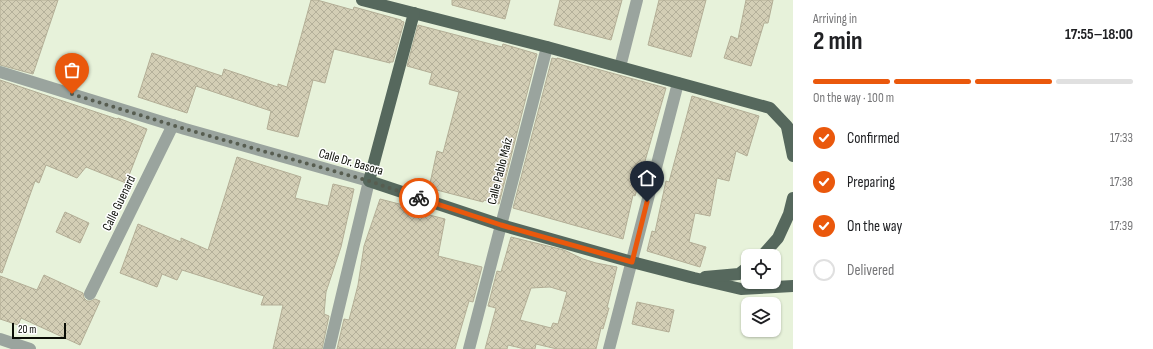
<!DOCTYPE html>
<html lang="en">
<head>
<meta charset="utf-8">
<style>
  :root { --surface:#fff; --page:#f6f6f6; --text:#202124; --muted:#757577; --line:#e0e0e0; --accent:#ea580c }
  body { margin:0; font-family:"Sofia Sans Condensed",sans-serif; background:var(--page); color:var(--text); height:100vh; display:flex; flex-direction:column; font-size:15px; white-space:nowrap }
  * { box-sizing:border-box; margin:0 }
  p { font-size:13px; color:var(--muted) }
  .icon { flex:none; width:22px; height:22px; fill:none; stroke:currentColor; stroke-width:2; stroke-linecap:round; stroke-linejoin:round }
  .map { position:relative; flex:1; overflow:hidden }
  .details { display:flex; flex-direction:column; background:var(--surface); width:360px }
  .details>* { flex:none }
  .fabs { position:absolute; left:741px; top:249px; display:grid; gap:8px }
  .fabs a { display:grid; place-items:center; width:40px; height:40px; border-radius:8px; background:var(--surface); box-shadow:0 1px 3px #0004; font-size:20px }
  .scale { position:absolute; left:12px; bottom:10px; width:54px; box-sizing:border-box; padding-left:4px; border:2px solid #0a0d06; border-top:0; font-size:11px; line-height:14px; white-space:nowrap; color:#0a0d06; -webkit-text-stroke:3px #fff; paint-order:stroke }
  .pin { position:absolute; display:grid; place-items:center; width:34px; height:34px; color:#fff; margin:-41px -17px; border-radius:50% 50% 50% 0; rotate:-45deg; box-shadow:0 0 4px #0007 }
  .pin .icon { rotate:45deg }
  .courier { position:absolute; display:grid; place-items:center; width:40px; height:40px; margin:-20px; border:3px solid #ea580c; border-radius:50%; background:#fff; color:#222; box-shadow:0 1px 5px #0007 }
  .overview em { font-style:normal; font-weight:700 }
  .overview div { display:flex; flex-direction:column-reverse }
  .overview { display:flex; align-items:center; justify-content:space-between; height:68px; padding:0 20px }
  h1 { font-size:26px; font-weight:700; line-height:30px }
  .bar { display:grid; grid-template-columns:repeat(4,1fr); gap:6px 4px; align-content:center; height:48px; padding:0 20px }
  .bar i { height:5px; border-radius:3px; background:var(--line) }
  .bar .selected { background:var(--accent) }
  .bar p { grid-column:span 4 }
  ol { padding:0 20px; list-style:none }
  li { display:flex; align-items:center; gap:12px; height:44px }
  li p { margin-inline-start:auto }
  li .icon { padding:4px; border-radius:50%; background:var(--accent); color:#fff; stroke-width:4 }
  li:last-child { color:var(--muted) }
  li i { width:22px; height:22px; border:2px solid var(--line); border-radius:50% }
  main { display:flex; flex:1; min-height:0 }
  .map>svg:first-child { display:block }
</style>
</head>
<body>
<main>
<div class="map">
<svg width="793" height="349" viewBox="0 0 793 349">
  <defs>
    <pattern id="building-cross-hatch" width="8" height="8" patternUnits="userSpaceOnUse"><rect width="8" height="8" fill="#d3ceb5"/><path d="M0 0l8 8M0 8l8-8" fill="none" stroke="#b4b09a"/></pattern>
  </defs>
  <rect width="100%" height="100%" fill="#e7f2da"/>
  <!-- building -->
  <g fill="url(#building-cross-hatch)" stroke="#b3ae96" fill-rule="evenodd">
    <polygon points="0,0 58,0 33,74 0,65"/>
    <polygon points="311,0 317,0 353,10 354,7 401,20 401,21 404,22 393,62 390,62 390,63 334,49 325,83 313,80 298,137 267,129 271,111 196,86 187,113 138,97 152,53 222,76 224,69 278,87 278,84 287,87"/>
    <polygon points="452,0 510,0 505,19 452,5"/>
    <polygon points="560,0 622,0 611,40 554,25"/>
    <polygon points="659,0 706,0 691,57 648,45"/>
    <polygon points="746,0 773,0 768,23 764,23 751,66 724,58 731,36 738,39"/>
    <polygon points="418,25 502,47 503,44 537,54 499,204 484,200 483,202 429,188 437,151 443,153 459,92 429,84 432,73 407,66"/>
    <polygon points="552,58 557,59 557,58 666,88 635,196 633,195 623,239 513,208"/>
    <polygon points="0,80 117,119 118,118 147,129 126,183 86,167 77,178 46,165 39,183 35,181 2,273 0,272"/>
    <polygon points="692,96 759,116 747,156 736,151 729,181 717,178 710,216 695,213 689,242 706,247 700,267 647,251 652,231 655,232 666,181 669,182"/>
    <polygon points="237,157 301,177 295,198 328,206 333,184 354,189 341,247 326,292 324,314 329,316 322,349 273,349 283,305 261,305 264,296 182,270 177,280 162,274 157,287 120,273 138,224 181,242 181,238 208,250"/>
    <polygon points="380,199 407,206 406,209 445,219 438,256 482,267 473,302 469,301 455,349 337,349 344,319 349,320 358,285 364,246"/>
    <polygon points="65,212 89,223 80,243 56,232"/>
    <path d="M511,237L564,250L583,259L596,263L617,267L607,308H609L603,329L601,328L596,349H557L536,344L535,349H525L508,345L507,349H485L496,308L488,306L497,271L501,272ZM550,287L567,292L558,324L553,323L551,328L520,320L531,288Z"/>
    <polygon points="44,275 83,293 84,298 87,301 91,301 95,299 100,301 80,345 21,318 18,325 0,319 0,276 37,290"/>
    <polygon points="637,302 674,310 669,332 632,324"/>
  </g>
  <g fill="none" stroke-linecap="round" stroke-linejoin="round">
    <!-- minor -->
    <g stroke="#9aa49e" stroke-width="12">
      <polyline points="620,67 637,0"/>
      <polyline points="0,72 185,129 369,181 329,349"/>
      <polyline points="90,294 173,125"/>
      <polyline points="0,339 30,349"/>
      <polyline points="469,349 547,47"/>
      <polyline points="609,349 678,83"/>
    </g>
    <!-- primary -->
    <g stroke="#56685d" stroke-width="12">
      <polyline points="362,0 547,47 770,108 787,126 793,135"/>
      <polyline points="414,13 369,181 501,225 632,262 694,278 741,289 793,286"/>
      <polyline points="787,127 793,156"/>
      <polyline points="762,256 778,238 789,214 793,198"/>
      <polyline points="705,277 739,274 748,267"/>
    </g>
  </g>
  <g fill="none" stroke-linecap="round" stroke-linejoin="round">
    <!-- done -->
    <polyline stroke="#575d50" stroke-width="4" stroke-dasharray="0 7.2" points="72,94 185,129 369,181 419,198"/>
    <!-- route -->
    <polyline stroke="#ea580c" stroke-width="5" points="419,198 501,225 632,262 647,202"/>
  </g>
  <g text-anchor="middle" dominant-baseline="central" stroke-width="3" stroke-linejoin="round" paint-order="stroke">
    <!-- street labels -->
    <g font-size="13" fill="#0a0d06" stroke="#fff">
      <text transform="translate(351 162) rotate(16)">Calle Dr. Basora</text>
      <text transform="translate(500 171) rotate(-76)">Calle Pablo Maíz</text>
      <text transform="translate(119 203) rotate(-64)">Calle Guenard</text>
    </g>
  </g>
</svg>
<div class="fabs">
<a><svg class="icon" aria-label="locate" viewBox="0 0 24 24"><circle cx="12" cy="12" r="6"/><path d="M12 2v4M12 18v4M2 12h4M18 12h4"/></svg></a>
<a><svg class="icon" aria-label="layers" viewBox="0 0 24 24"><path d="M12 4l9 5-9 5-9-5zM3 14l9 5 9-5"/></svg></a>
</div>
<div class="scale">20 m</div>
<div class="pin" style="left:72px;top:94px;background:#ea580c"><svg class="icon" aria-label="bag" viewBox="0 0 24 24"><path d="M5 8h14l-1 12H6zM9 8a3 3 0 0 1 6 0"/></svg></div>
<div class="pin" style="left:647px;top:202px;background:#1f2937"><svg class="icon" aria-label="home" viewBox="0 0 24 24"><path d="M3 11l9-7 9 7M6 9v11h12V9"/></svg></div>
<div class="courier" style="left:419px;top:198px"><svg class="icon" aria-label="bike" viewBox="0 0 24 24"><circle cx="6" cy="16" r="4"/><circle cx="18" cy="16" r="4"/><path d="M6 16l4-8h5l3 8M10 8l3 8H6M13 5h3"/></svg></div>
</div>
<section class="details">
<div class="overview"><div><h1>2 min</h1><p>Arriving in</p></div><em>17:55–18:00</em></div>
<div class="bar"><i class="selected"></i><i class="selected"></i><i class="selected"></i><i></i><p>On the way · 100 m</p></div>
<ol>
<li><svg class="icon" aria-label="check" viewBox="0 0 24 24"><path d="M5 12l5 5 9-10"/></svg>Confirmed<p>17:33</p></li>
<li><svg class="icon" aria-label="check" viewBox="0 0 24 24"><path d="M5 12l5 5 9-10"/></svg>Preparing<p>17:38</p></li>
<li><svg class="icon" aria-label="check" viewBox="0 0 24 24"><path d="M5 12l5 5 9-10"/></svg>On the way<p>17:39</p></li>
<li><i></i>Delivered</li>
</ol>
</section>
</main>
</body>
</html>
